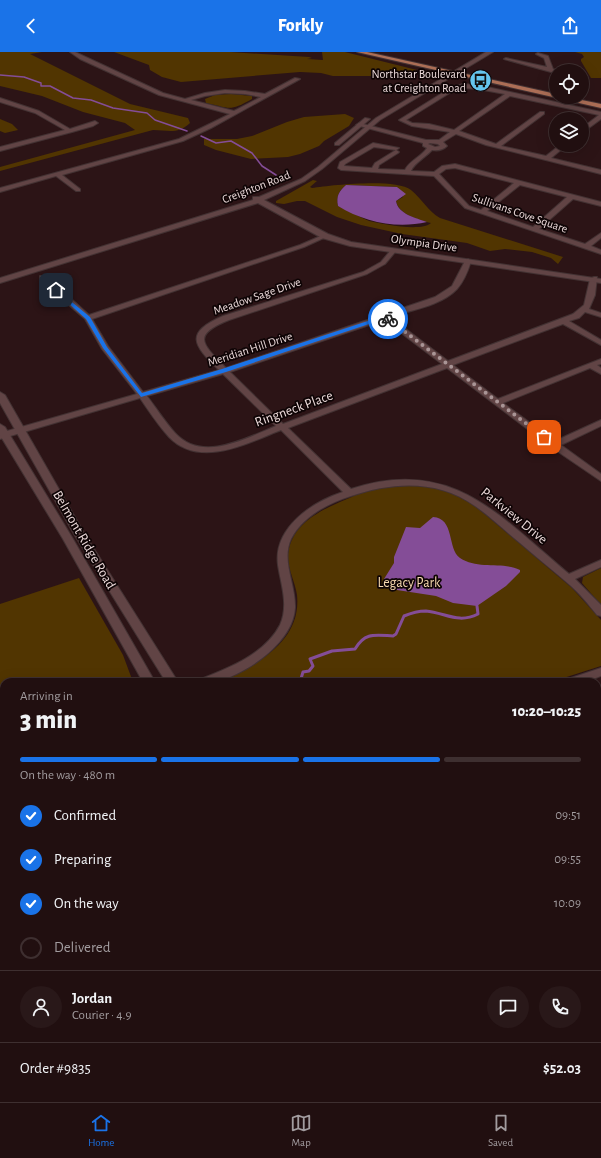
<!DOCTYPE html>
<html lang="en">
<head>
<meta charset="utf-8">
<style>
  :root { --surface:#210f10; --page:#291819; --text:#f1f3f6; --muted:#a29c9f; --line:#3e2f30; --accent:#1a73e8 }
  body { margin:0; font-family:"Alegreya Sans",sans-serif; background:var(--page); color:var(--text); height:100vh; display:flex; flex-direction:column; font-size:15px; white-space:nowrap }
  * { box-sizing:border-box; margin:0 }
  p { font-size:13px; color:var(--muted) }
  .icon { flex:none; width:22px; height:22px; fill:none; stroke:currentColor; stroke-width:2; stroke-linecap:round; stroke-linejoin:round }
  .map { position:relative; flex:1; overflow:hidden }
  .panel { position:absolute; left:0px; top:626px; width:601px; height:424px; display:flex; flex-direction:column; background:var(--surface); border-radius:12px 12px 0 0; box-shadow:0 4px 16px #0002,0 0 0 1px var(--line) }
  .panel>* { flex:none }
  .fabs { position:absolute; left:549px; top:12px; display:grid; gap:8px }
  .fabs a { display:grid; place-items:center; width:40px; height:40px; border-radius:50%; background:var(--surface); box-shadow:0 4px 16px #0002,0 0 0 1px var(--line); font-size:20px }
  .pin { position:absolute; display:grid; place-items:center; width:34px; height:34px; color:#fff; margin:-17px; border-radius:8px; box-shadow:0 2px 6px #0006 }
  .courier { position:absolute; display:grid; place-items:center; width:40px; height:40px; margin:-20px; border:3px solid #1a73e8; border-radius:50%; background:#fff; color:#222; box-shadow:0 1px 5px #0007 }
  .overview em { font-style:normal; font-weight:800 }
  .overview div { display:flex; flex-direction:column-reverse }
  .overview { display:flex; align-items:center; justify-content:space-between; height:68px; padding:0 20px }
  h1 { font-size:26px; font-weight:800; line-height:30px }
  .bar { display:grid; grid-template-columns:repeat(4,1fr); gap:6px 4px; align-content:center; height:48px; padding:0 20px }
  .bar i { height:5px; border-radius:3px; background:var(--line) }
  .bar .selected { background:var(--accent) }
  .bar p { grid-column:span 4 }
  .line { display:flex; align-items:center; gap:10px; padding:0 20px; border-top:1px solid var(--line) }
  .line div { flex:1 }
  .round { display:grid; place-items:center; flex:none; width:42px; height:42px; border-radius:21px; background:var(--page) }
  ol { padding:0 20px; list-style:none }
  li { display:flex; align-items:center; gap:12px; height:44px }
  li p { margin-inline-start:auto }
  li .icon { padding:4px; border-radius:50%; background:var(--accent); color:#fff; stroke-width:4 }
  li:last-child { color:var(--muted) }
  li i { width:22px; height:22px; border:2px solid var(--line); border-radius:50% }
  header { display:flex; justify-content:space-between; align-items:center; height:52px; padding:0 20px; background:var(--accent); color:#fff; font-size:18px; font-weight:800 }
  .menu { display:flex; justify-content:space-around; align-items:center; height:56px; border-top:1px solid var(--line); background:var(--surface); font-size:11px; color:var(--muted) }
  .menu a { display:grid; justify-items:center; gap:2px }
  .menu .selected { color:var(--accent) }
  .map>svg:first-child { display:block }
</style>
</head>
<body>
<header><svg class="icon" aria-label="back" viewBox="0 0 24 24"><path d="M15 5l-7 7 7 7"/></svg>Forkly<svg class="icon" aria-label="share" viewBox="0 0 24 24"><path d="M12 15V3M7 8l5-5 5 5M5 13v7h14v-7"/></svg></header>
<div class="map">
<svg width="601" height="1050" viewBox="0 0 601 1050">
  <rect width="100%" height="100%" fill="#2c1416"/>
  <!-- green -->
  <g fill="#513501" fill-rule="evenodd">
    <path d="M0,0H42L30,2L130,52L188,66L190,71C177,83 168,78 153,78L0,119V115L135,78L125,71L83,60L42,44L0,34Z"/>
    <polygon points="114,0 230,0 309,5 312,6 307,7 323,8 322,0 345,0 417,18 407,22 394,22 396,24 333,24 321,21 300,20 181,30 162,25 150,18 149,13"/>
    <polygon points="575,0 601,0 601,26 591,26 581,9 581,7 584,5 582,2"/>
    <path d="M231,42L252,44V47C229,60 230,56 206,51L205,47L215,43Z"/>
    <polygon points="345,62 354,66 349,74 324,89 319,94 300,102 288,105 251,107 216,98 204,93 204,87 237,87 252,84 287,70 304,65"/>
    <polygon points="0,67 12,72 18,78 5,81 0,79"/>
    <path d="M313,128L317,129L310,135L312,136C332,133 396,126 411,138C422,147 428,159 440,166L563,205L558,212L551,206L532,200L505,197L490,199L467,191L402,182L361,173L337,165L305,149H297L284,152L276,151V149ZM346,133L397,135L403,145L396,149C398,162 419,168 431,171C421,180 382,172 369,169C359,165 348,158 338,154C336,144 339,139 346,133Z"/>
    <path d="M412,433L431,435L450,440L474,453L572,536L601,568V614L551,630H217C253,615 302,591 297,543C295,529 287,516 288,502C292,471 321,458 347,447C358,442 369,437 381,435C391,433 402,433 412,433Z"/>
    <polygon points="601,516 601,553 582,531 583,525"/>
    <polygon points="79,526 123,603 133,630 4,630 4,662 0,660 0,552"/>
    <polygon points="4,703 4,765 0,770 0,708"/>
    <polygon points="0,856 4,860 4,892 0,896"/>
  </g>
  <!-- water -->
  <g fill="#844d97">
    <path d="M346,133L397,135L406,142L396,149C398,162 416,166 427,170C396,177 364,170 338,154C336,144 339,139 346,133Z"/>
    <path d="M433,465C455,466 447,497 460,506C478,518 501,509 520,518V520L506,534L477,554L453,551L436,544L397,538L388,532L384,527L394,511V505L406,475L420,476Z"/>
  </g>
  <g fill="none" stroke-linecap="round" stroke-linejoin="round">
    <!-- stream-far1 -->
    <g stroke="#844d97" stroke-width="1.5">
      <polyline points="0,23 24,25 41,31 41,34 50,34 73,46 91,48 113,56 147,61 155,68 187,79"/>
      <polyline points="201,84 216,91 231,89 252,101 262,114 276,123"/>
    </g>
    <!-- stream -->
    <path stroke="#844d97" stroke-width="3" d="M300,630L303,620L309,619L313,614L310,607L332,599L355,597C365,580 375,583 393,584L396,582L404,564C411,561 418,559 426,559C446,561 458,572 478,562L477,554"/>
    <defs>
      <g id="minor">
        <path d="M70,0H75L163,41L185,47L205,41L225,38L245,39L265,42L295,26L300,27L211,76L183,89L62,123L80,137V139H76L56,124L0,140V136L179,87L230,62L159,43L80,7ZM225,41L245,42L261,45L234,59L191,48L205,44Z"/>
        <polygon points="538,1 548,4 553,17 560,19 551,20 504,7 506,6 547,15 544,6 536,2"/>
        <path d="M463,32L478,33L601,60V67L582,81V76L599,63L510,44L459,79L496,92L540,60H544V62L501,94L546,104L560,93H567L551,106L601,118V122L486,93L456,82L443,90L447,94C443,98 437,99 432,98C426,105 414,111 411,119L434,120L442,114L455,112L601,150V154L573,147L539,177L585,192L601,181V186L591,194L601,198V202L465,156L434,124L341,118L338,116L340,110L373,91L399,96L396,98L374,95L345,112L344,114L372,116L375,111L396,98L399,100L398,101L379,113L378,117L405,118C409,109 421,105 427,96L423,94V91L356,73L359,71L426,88H439L450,80L412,74L399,68L452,35ZM463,36L478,37L505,42L454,78L429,72L412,71L406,68L456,37ZM430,91L438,92L440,94L435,95L428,92ZM455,116L514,131L481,158L469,154L439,122L446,117ZM520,133L567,145L533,175L487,159Z"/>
        <polygon points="0,46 39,59 70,77 95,69 98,71 93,74 72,80 0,99 0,95 65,78 35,61 0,50"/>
        <path d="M323,183L328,184L304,195L92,267L108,294L143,340L219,318C193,293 184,281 223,264L363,220L381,210L391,198L396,199L385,212L367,222L229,268C191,283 202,292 226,316L435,245L452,234L465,209L468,207L471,209C468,219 464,229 457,237C441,254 411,258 390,265L448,309L573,262L584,253L590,227L594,225H597L595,243L589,257L601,261V265L585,260L579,266L569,269L601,288V293L563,272L453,313L498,347L601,307V312L597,313L601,316V322L590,316L503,351L555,389L601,368V374L561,393L601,422V429L551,395L447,316L288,376L351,437C452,404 498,463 569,522L601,508V515L575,527L601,553V564L597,563C589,553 580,542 571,534C554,519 536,505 520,491C505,479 491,465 475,454C437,427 393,430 351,444C328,451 302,465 291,487C281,509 296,533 295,556C293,590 248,621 218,629C212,631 205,630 199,630L201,627C229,616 265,602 280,573C289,553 281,533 278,513C273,476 312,450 343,440L281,378C248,391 200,417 169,385C158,373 149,359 140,346L0,387V381L137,342L102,297L85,267L40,228V224H46L89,263L300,193ZM384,268L442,312L283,372L230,320ZM223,322L276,374C246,386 202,411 175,381C165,370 156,356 147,344Z"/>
        <polygon points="601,616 601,624 585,630 566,630 568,627"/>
        <polygon points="597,844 601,845 601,860 597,859"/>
        <polygon points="4,906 4,922 0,924 0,908"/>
        <polygon points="597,1018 601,1019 601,1034 597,1033"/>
        <polygon points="119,1046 136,1046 134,1050 117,1050"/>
        <polygon points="167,1046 185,1046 187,1050 169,1050"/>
        <polygon points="445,1046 464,1046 466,1050 447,1050"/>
      </g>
      <g id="tertiary">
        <polygon points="486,0 493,0 380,68 322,117 305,129 264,148 328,182 351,190 601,227 601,231 350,194 322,186 258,151 0,231 0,226 253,148 253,145 259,145 301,127 318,115 376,66"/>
        <polygon points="365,66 370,67 339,93 335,93 335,91"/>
      </g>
      <g id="secondary">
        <polygon points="0,340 5,343 84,481 178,630 166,630 74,482 0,351"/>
        <polygon points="0,372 5,375 73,487 155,630 143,630 63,487 0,383"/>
        <polygon points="509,1046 531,1046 532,1050 510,1050"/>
        <polygon points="557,1046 579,1046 580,1050 558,1050"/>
      </g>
      <polygon id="primary" points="357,0 367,0 556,42 556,45 567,45 601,52 601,56"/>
    </defs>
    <!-- minor casing -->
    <use href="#minor" stroke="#433233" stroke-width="2"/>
    <!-- tertiary casing -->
    <use href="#tertiary" stroke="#433233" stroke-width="2"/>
    <!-- secondary casing -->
    <use href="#secondary" stroke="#433233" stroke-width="2"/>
    <!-- primary casing -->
    <use href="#primary" stroke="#433233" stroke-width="2"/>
    <!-- minor -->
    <use href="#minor" fill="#614445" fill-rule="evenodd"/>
    <!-- tertiary -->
    <use href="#tertiary" fill="#614445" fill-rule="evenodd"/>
    <!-- secondary -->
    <use href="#secondary" fill="#614445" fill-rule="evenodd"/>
    <!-- primary -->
    <use href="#primary" fill="#ac6e56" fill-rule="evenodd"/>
  </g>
  <!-- route -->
  <polygon fill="#1a73e8" points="56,237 90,265 107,295 142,341 222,317 383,264 386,264 390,267 388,269 384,267 226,320 141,345 103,296 86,267 55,239"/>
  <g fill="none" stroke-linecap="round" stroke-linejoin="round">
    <!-- done -->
    <polyline stroke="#a99596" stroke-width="4" stroke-dasharray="0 7.2" points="388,267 544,385"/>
  </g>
  <!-- icons -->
  <defs>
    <symbol id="bus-disc" viewBox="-11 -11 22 22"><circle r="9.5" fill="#65c5ee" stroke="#0e0405"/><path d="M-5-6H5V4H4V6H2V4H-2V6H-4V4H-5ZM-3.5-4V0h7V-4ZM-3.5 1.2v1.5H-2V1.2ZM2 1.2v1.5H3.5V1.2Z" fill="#111"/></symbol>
  </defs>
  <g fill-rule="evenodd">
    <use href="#bus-disc" x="468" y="16" width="25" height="25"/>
  </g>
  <g text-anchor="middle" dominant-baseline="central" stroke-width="3.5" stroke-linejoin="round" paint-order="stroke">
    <!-- far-poi labels -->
    <g font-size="12" fill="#eddbdb" stroke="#0e0405" text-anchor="end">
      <text x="466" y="22">Northstar Boulevard<tspan x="466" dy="14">at Creighton Road</tspan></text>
    </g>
    <!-- far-street labels -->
    <g font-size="12" fill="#eddbdb" stroke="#0e0405">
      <text transform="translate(256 135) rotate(-21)">Creighton Road</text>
      <text transform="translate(520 161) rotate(19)">Sullivans Cove Square</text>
      <text transform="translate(424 191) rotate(8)">Olympia Drive</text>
      <text transform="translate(257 244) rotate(-19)">Meadow Sage Drive</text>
      <text transform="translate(250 297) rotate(-18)">Meridian Hill Drive</text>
    </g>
    <!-- street labels -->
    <g font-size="14" fill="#eddbdb" stroke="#0e0405">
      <text transform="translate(294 357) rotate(-20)">Ringneck Place</text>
      <text transform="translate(514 464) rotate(39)">Parkview Drive</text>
      <text transform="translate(84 488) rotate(60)">Belmont Ridge Road</text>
    </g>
    <!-- park labels -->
    <g font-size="14" fill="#f6d8af" stroke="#0e0405">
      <text x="409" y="531">Legacy Park</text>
    </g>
  </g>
</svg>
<div class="fabs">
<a><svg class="icon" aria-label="locate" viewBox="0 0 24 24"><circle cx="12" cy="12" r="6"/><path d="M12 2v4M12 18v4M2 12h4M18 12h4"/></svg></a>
<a><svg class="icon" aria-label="layers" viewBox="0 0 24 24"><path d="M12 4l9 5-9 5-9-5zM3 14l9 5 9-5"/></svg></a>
</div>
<div class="pin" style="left:544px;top:385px;background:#ea580c"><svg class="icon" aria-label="bag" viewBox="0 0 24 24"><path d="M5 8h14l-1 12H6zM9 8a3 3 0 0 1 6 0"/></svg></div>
<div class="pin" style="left:56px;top:238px;background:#1f2937"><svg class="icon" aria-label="home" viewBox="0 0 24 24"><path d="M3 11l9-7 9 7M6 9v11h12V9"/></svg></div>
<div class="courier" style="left:388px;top:267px"><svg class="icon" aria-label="bike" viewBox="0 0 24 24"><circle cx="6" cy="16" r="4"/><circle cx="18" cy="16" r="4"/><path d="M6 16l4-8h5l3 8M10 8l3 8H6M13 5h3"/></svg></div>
<section class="panel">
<div class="overview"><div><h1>3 min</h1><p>Arriving in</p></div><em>10:20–10:25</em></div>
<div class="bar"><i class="selected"></i><i class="selected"></i><i class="selected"></i><i></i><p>On the way · 480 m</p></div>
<ol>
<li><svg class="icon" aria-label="check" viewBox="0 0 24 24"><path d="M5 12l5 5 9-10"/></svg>Confirmed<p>09:51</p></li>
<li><svg class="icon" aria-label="check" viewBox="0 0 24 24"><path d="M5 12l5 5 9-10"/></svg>Preparing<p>09:55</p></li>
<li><svg class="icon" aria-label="check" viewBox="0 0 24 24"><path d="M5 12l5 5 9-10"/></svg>On the way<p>10:09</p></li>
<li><i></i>Delivered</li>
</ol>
<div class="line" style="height:72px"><a class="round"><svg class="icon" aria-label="person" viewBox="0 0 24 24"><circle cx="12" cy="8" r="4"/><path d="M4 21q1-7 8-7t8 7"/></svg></a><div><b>Jordan</b><p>Courier · 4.9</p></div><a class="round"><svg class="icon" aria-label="chat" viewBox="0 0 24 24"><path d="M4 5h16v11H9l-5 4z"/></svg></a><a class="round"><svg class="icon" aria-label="phone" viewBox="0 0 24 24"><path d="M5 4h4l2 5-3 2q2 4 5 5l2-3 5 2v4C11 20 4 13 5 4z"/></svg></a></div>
<div class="line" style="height:52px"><div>Order #9835</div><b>$52.03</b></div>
</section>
</div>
<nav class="menu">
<a class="selected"><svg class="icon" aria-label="home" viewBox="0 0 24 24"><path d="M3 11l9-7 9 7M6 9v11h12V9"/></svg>Home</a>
<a><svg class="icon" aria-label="map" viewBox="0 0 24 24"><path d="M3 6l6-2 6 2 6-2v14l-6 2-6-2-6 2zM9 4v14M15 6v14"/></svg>Map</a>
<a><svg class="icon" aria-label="saved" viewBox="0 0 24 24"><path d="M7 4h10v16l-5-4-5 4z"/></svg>Saved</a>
</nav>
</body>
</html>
